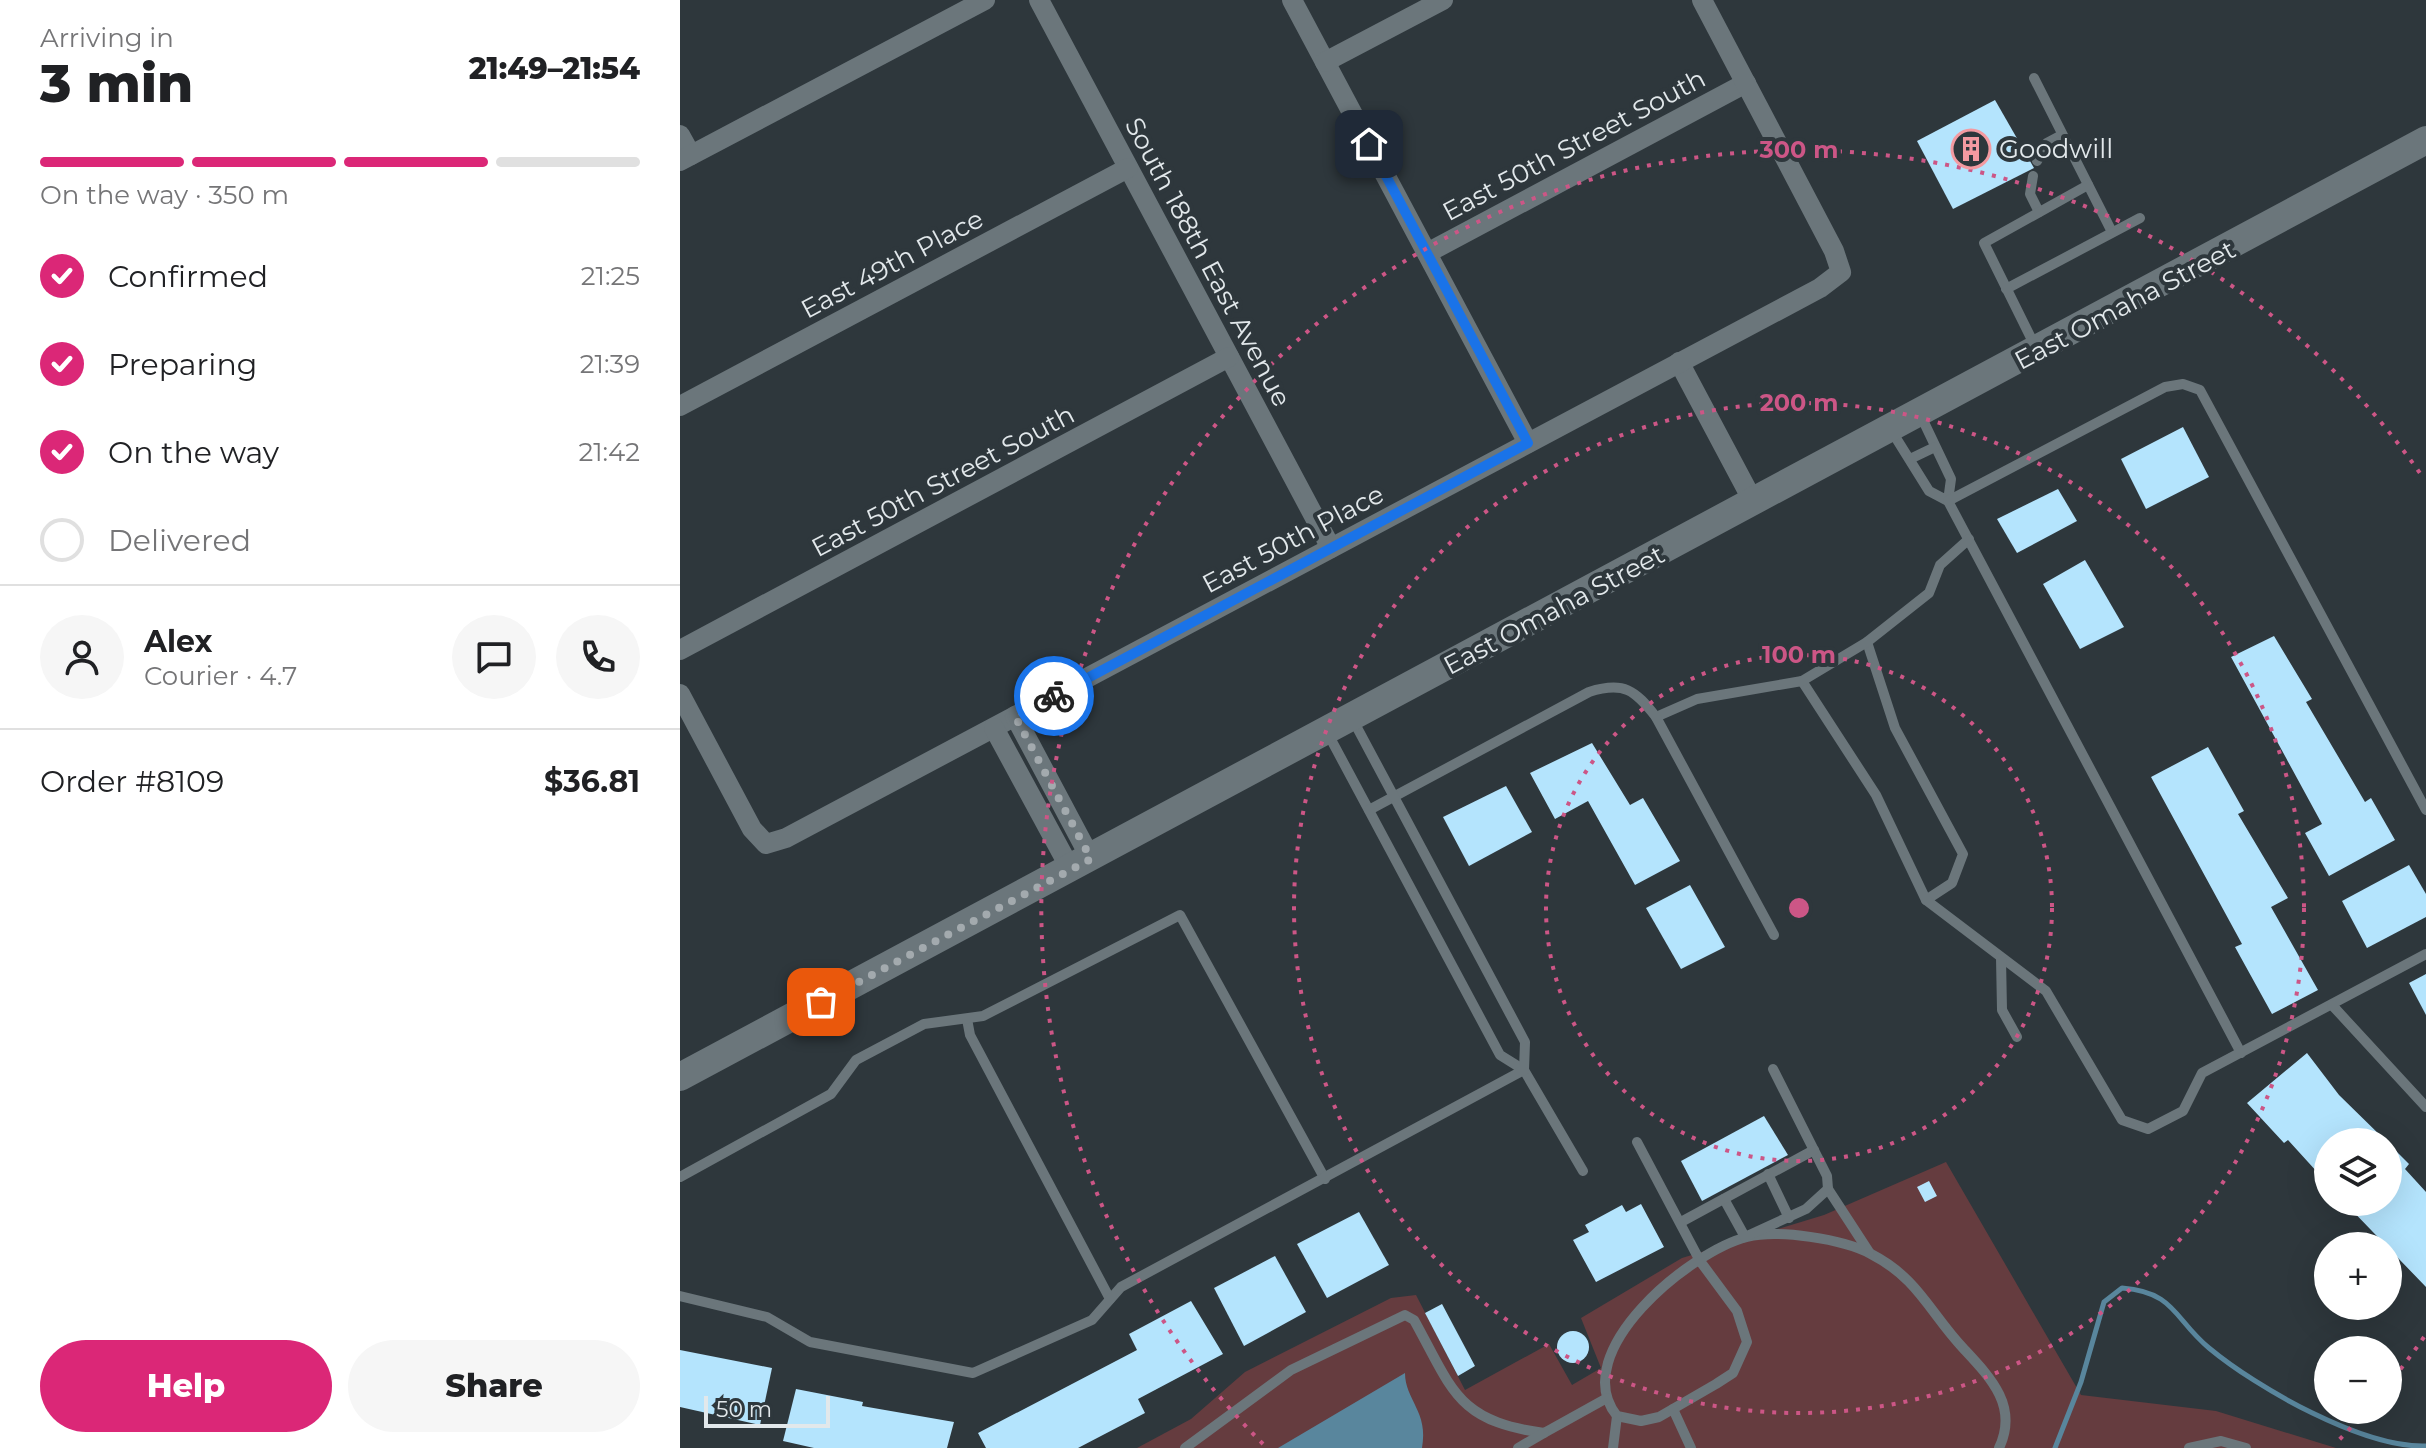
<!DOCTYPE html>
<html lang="en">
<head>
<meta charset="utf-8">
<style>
  :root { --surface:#fff; --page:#f6f6f6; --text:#202124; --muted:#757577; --line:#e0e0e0; --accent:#db2777 }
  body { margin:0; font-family:Montserrat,sans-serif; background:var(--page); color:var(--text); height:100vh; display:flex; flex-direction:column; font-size:30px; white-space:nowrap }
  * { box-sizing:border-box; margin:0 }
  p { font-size:26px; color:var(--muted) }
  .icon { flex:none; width:44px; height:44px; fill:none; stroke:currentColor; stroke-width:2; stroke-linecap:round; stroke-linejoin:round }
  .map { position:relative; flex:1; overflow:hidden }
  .drawer { display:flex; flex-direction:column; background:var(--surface); width:680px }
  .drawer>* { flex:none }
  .fabs { position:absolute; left:1634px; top:1128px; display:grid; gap:16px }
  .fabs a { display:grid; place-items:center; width:88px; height:88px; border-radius:50%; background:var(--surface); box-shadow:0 8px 32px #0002; font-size:40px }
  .scale { position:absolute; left:24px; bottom:20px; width:126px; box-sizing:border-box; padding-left:8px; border:4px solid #e2e8eb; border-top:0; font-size:22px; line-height:28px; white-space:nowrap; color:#e2e8eb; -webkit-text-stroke:6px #2e373c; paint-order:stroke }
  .pin { position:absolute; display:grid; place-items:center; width:68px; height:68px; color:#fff; margin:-34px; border-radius:16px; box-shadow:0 4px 12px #0006 }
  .courier { position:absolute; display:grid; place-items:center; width:80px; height:80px; margin:-40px; border:6px solid #1a73e8; border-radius:50%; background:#fff; color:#222; box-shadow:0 2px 10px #0007 }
  .summary em { font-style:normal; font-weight:800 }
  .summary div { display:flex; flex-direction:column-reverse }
  .summary { display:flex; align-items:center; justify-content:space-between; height:136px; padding:0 40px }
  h1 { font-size:52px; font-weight:800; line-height:60px }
  .bar { display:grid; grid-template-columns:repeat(4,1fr); gap:12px 8px; align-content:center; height:96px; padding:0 40px }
  .bar i { height:10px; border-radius:6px; background:var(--line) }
  .bar .active { background:var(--accent) }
  .bar p { grid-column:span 4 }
  .line { display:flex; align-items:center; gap:20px; padding:0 40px; border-top:2px solid var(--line) }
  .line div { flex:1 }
  .round { display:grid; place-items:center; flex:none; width:84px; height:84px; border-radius:42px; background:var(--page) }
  ol { padding:0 40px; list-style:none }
  li { display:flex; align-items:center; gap:24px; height:88px }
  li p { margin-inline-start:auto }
  li .icon { padding:8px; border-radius:50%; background:var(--accent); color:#fff; stroke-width:4 }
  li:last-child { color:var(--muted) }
  li i { width:44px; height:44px; border:4px solid var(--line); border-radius:50% }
  .action { display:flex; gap:16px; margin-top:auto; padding:16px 40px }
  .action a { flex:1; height:92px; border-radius:48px; background:var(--accent); color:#fff; font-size:32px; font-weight:800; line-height:92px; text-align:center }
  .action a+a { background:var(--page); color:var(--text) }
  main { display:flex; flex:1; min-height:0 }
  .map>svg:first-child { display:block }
</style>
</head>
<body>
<main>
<section class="drawer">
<div class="summary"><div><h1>3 min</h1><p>Arriving in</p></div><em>21:49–21:54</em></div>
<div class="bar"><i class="active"></i><i class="active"></i><i class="active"></i><i></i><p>On the way · 350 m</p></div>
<ol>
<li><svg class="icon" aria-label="check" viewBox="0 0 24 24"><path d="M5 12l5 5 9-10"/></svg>Confirmed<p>21:25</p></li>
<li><svg class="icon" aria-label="check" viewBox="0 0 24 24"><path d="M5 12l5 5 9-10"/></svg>Preparing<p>21:39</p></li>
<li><svg class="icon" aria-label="check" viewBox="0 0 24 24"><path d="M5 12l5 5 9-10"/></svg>On the way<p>21:42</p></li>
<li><i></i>Delivered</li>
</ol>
<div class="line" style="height:144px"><a class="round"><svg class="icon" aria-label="person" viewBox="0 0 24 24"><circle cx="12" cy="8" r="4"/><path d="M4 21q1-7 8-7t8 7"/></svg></a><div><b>Alex</b><p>Courier · 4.7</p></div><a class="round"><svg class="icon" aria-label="chat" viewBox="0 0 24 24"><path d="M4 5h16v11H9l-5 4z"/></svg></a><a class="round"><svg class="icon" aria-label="phone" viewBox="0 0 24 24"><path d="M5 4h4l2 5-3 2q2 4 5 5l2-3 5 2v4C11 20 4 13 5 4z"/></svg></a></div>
<div class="line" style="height:104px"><div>Order #8109</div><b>$36.81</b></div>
<div class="action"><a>Help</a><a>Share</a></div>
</section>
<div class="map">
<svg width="1746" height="1448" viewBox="0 0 1746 1448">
  <rect width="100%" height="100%" fill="#2e373c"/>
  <!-- green -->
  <polygon fill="#653c3f" points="1266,1162 1401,1395 1536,1411 1656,1448 457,1448 511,1419 565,1372 711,1298 736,1295 785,1390 869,1344 892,1385 921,1368 901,1318 1002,1258 1144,1215"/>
  <!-- water -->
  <path fill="#59869d" d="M725,1373C725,1400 749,1412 742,1448H598Z"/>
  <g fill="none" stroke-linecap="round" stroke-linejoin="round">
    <!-- stream -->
    <path stroke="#59869d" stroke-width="5" d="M1375,1448L1401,1382L1424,1302L1442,1288C1495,1292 1494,1319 1529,1348C1577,1388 1683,1448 1746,1446"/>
  </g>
  <!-- building -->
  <g fill="#b4e4fd">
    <polygon points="1315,100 1354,168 1273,209 1237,141"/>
    <polygon points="1503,427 1529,477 1466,509 1441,459"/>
    <polygon points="1378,489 1397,521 1337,553 1317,519"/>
    <polygon points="1405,560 1444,627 1400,649 1363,584"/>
    <polygon points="1594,636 1632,699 1626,702 1685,802 1691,798 1715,840 1649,876 1625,833 1642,824 1551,657"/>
    <polygon points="912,743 950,805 963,798 1000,861 955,885 908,801 875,819 850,773"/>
    <polygon points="1528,747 1564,811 1558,814 1608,898 1591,907 1638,990 1592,1014 1555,947 1562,944 1471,777"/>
    <polygon points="826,786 852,832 789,866 763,817"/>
    <polygon points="1729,865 1746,894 1746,917 1687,948 1662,901"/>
    <polygon points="1010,885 1045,947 1001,969 966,908"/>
    <polygon points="1746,974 1746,1015 1729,983"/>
    <polygon points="1627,1053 1659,1095 1707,1142 1648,1142 1648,1184 1608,1140 1604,1143 1567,1103"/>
    <polygon points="1084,1116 1108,1155 1022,1201 1001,1161"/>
    <polygon points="1708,1143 1729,1164 1725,1169 1746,1192 1746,1287 1664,1202 1708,1202"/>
    <polygon points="1249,1181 1257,1196 1245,1202 1237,1187"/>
    <polygon points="961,1204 984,1247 916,1282 893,1240 909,1232 905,1225 942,1205 946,1212"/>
    <polygon points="679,1212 709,1265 647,1298 617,1244"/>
    <polygon points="595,1256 626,1312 564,1346 534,1288"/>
    <polygon points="511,1301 543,1354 458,1399 465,1413 398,1448 306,1448 298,1433 457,1350 449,1334"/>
    <polygon points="762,1304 795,1366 778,1376 745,1313"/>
    <circle cx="893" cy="1347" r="16"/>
    <polygon points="0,1350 92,1368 80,1425 0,1407"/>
    <polygon points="116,1389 183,1402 182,1406 274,1422 267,1448 134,1448 103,1441"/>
  </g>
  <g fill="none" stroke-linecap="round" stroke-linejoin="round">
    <!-- lane -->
    <g stroke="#6b767b" stroke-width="10">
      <polyline points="1354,78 1432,232"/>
      <polyline points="1357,161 1367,143 1382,135"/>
      <polyline points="1353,176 1350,194 1359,212"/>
      <polyline points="1326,289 1460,218"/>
      <polyline points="1355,346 1304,243 1408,185"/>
      <polyline points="1240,414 1271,479 1268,501"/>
      <polyline points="1211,430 1249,491 1268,501 1561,1053"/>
      <polyline points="1230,459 1255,447"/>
      <polyline points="1268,501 1485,387 1503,384 1520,390 1746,810"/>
      <polyline points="1187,642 1215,728 1283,854 1272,883 1246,900"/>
      <polyline points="1122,681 1196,795 1246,900 1366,991 1442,1120 1468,1129 1503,1111 1522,1073 1746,954"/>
      <polyline points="976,717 1017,699 1122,681 1187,642 1249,593 1260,565 1289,539"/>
      <polyline points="647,732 820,1055 844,1070 903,1171"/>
      <path d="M689,810L909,692C944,681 955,690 976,717L1094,935"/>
      <polyline points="1321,958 1322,1010 1337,1037"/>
      <polyline points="1652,1005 1746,1107"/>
      <polyline points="287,1019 290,1035 430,1299"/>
      <path d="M957,1142L1020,1261L1057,1311L1067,1342L1053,1373L1036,1384L979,1417L961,1421L937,1416C886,1352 1011,1251 1067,1237C1098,1229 1163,1239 1191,1254C1238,1278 1250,1313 1283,1348C1310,1377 1339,1406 1319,1448"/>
      <polyline points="1088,1174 1109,1218"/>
      <polyline points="0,1177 151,1094 176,1060 244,1024 303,1016 500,915 645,1179"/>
      <polyline points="1148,1189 1189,1252"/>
      <polyline points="1044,1199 1065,1237 1126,1209 1148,1189 1147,1176 1093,1069"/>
      <polyline points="1001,1222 1134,1150"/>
      <polyline points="0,1296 87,1317 130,1342 293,1373 412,1320 441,1287 844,1070 845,1042 673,720"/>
      <polyline points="993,1409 1011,1448"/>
      <path d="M505,1448L611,1370L725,1315L734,1320C773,1390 776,1421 864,1433L927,1398"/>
      <polyline points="838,1448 864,1433"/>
      <polyline points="933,1448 937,1416"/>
      <polyline points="1509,1448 1541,1441 1566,1448"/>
    </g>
    <!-- street -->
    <g stroke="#6b767b" stroke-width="20">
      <polyline points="359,0 651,548"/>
      <polyline points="612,0 848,443"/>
      <polyline points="645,62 763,0"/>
      <polyline points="0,135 11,155"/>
      <polyline points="0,161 305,0"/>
      <polyline points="747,253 1066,83"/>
      <polyline points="999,362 1074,503"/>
      <polyline points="0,406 448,168"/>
      <polyline points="0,650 549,357"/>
      <polyline points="0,694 72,829 86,844 106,838 1140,288 1161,272 1154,251 1022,0"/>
      <polyline points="335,716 411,859"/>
      <polyline points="314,728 391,870"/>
    </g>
    <!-- secondary -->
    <polyline stroke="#6b767b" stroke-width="28" points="0,1077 1746,140"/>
  </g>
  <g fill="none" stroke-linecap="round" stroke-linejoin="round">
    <!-- done -->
    <polyline stroke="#a3aaae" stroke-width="8" stroke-dasharray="0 14.4" points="141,1002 411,859 335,716 374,696"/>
    <!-- route -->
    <polyline stroke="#1a73e8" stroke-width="10" points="374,696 848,443 689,144"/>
  </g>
  <!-- distance rings -->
  <g fill="none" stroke="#cc5686" stroke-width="4" stroke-dasharray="4 8">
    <circle cx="1119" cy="908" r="253"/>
    <circle cx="1119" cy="908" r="505"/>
    <path d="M1744 1337A758 758 0 0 1 1708 1385M1687 1410A758 758 0 0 1 1655 1444M583 1444A758 758 0 1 1 1744 479"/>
  </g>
  <!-- icons -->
  <defs>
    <symbol id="building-ring" viewBox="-11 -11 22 22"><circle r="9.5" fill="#2e373c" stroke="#f49aa1" stroke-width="1.5"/><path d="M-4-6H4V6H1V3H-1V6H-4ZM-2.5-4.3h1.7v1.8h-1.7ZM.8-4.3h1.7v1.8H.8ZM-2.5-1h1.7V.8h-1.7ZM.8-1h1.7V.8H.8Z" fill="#f49aa1"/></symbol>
  </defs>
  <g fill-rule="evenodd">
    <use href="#building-ring" x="1269" y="127" width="44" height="44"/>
  </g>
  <g text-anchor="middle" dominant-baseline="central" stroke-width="8" stroke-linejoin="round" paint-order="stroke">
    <!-- street labels -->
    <g font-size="26" fill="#e2e8eb" stroke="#2e373c">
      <text transform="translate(894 145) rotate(-28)">East 50th Street South</text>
      <text transform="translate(528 262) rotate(62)">South 188th East Avenue</text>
      <text transform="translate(212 264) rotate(-28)">East 49th Place</text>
      <text transform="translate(1445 305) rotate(-28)">East Omaha Street</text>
      <text transform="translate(263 481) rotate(-28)">East 50th Street South</text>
      <text transform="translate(613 539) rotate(-28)">East 50th Place</text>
      <text transform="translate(874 610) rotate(-28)">East Omaha Street</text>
    </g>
    <!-- poi labels -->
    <g font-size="26" fill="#e2e8eb" stroke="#2e373c" text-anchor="start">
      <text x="1319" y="149">Goodwill</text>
    </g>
  </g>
  <circle cx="1119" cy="908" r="12" fill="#cc5686" stroke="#2e373c" stroke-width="4"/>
  <g font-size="24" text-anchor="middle" font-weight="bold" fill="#cc5686" stroke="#2e373c" stroke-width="8" stroke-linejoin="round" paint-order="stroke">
    <text x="1119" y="158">300 m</text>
    <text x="1119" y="411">200 m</text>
    <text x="1119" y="663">100 m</text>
  </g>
</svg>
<div class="fabs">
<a><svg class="icon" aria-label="layers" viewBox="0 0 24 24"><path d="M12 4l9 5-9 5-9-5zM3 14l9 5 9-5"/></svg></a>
<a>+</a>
<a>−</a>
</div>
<div class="scale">50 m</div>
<div class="pin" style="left:141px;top:1002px;background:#ea580c"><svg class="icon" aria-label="bag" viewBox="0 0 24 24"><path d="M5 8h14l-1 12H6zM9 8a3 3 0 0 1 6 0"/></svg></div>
<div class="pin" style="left:689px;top:144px;background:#1f2937"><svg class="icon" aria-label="home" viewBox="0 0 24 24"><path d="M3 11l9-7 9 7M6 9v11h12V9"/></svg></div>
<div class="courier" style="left:374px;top:696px"><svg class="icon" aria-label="bike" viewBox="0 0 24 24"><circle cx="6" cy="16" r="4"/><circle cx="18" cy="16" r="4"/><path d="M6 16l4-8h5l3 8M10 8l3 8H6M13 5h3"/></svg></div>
</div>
</main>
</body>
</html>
